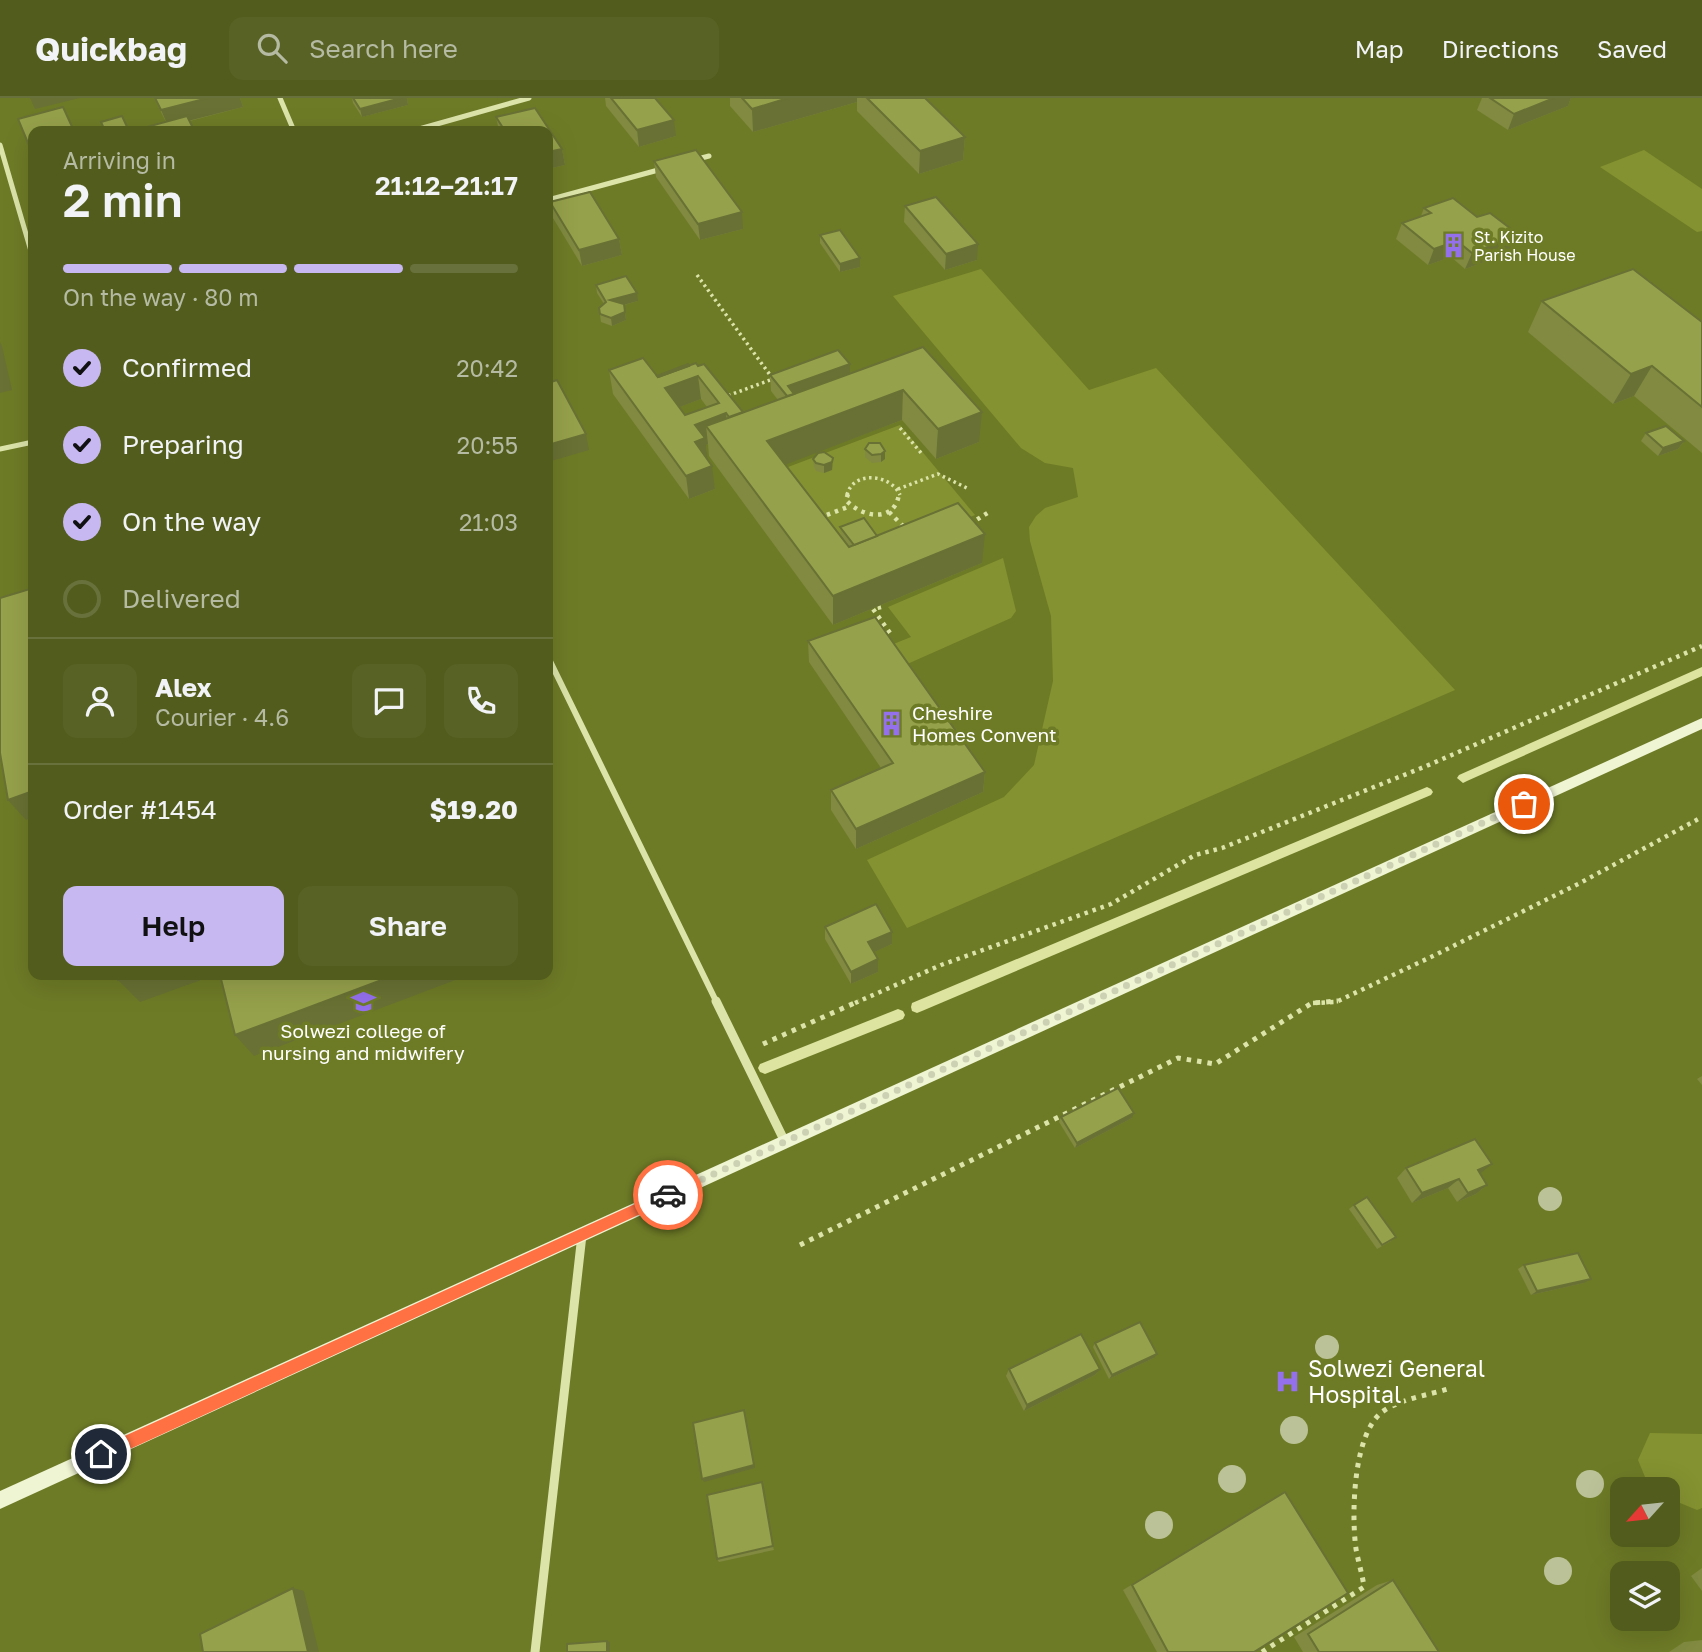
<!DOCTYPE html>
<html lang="en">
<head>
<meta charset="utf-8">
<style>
  :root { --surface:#525c1c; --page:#586225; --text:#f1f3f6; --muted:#b5baa3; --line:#68713b; --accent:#c7b8f2 }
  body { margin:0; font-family:"Golos Text",sans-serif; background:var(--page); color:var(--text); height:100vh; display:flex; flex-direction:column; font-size:26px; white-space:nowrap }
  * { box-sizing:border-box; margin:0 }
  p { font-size:23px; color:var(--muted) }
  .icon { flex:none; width:38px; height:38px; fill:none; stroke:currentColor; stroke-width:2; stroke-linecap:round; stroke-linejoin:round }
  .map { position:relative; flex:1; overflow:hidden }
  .details { position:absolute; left:28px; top:28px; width:525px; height:854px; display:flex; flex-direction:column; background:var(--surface); border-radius:14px; box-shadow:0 7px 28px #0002 }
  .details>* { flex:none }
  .needle { width:46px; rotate:243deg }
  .buttons { position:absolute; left:1610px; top:1379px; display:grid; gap:14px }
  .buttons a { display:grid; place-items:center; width:70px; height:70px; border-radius:14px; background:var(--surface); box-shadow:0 7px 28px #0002; font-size:35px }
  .pin { position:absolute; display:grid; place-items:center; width:60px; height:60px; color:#fff; margin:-30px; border:4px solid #fff; border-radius:50%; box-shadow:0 2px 7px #0007 }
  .courier { position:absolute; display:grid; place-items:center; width:70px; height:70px; margin:-35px; border:5px solid #ff7043; border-radius:50%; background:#fff; color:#222; box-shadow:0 2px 9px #0007 }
  .head em { font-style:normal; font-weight:600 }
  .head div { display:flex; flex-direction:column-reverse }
  .head { display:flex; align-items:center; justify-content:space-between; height:119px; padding:0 35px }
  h1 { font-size:46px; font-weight:600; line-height:52px }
  .bar { display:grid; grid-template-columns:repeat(4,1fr); gap:10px 7px; align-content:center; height:84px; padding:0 35px }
  .bar i { height:9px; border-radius:5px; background:var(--line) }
  .bar .current { background:var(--accent) }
  .bar p { grid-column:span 4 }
  .line { display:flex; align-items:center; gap:18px; padding:0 35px; border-top:2px solid var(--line) }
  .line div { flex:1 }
  .round { display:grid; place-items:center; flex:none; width:74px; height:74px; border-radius:14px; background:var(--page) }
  ol { padding:0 35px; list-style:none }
  li { display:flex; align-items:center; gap:21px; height:77px }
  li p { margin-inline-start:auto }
  li .icon { padding:7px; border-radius:50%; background:var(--accent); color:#111; stroke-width:4 }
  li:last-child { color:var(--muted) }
  li i { width:38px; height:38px; border:4px solid var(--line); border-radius:50% }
  .primary-button { display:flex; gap:14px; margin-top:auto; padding:14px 35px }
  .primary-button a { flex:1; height:80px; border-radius:14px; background:var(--accent); color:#111; font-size:28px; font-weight:600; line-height:80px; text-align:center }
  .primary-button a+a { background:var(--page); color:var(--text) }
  header { display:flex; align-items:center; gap:42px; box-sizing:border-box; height:98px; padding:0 35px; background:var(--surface); border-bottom:2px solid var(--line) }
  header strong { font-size:33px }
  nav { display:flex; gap:38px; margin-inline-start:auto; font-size:24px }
  .search { width:490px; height:63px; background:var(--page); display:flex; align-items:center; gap:18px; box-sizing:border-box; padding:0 24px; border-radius:14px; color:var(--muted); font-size:26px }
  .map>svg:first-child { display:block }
</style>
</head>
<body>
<header>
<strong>Quickbag</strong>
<div class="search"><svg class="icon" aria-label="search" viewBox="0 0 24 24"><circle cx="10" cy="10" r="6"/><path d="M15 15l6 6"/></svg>Search here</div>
<nav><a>Map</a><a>Directions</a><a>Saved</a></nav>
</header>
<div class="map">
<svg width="1702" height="1554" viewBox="0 0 1702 1554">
  <rect width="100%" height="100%" fill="#6e7b26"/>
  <!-- green -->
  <g fill="#859231">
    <polygon points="1644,52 1702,91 1702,133 1697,134 1600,69"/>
    <polygon points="981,171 1089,292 1156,270 1455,592 907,830 867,762 1004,699 1034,667 1053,583 1051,518 1030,443 1029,429 1036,418 1045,410 1078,399 1073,370 1045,365 1021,350 893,198"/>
    <polygon points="900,327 975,417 853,468 780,372"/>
    <polygon points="1003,460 1016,513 1011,520 905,567 891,547 911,539 888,509"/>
    <polygon points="1650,1335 1702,1336 1702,1410 1697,1412 1668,1400 1668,1391 1650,1391 1638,1362"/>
  </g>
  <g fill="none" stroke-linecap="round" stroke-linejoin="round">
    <!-- stream -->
    <g fill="#dce49f" fill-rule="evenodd">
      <polygon points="1702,569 1702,578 1467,683 1463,685 1457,680 1459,677"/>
      <polygon points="1427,689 1431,691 1433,694 1431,697 922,913 917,915 912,913 911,909 912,905"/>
      <polygon points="898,911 903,913 905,917 903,921 765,976 760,974 758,970 760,966"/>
    </g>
    <!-- path-far2 -->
    <g stroke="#dce4aa" stroke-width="3.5" stroke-dasharray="2.5 3.5" stroke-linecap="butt">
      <polyline points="697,177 773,281 727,298"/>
      <polyline points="900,330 922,356"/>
      <polyline points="898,391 938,376 969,391"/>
      <path d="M847,397C853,372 891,376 900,397"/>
    </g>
    <!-- path-far1 -->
    <g stroke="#dce4aa" stroke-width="4.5" stroke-dasharray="3.5 5" stroke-linecap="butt">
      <path d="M848,396L846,402C862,420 895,425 899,396"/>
      <polyline points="889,414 905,430"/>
      <polyline points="819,420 850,408"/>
      <polyline points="970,426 989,414"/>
      <polyline points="881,509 873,511 890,535 883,537"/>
      <polyline points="855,905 941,867 1111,806 1195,757 1222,750 1424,669 1702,548"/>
      <polyline points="1313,905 1336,904 1433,858 1580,785 1702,719"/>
    </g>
    <!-- path -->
    <g stroke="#dce4aa" stroke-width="5" stroke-dasharray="4.5 6" stroke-linecap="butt">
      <polyline points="763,946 859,903"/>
      <polyline points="800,1147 1178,960 1215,966 1312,905 1338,903"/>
      <path d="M1262,1554L1364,1489C1362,1473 1356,1458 1355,1442C1352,1409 1354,1336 1382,1314C1400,1301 1428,1297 1448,1291"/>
    </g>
    <!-- minor-far2 -->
    <g stroke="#dce4aa" stroke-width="5">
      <polyline points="280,0 294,33"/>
      <polyline points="412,33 529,0"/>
      <polyline points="0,47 33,160"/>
      <polyline points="694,62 709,58"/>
      <polyline points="548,102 662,71"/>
      <polyline points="0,351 33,344"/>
    </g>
    <!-- minor-far1 -->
    <polyline stroke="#dce4aa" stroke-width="6" points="548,559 717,905"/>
    <!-- minor -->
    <g stroke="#dce4aa" stroke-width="9">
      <polyline points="716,903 785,1044"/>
      <polyline points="535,1554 582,1137"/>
    </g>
    <!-- secondary -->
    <polygon fill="#eff4d3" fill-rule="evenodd" points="1702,620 1702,631 0,1411 0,1393"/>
  </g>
  <!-- trees -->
  <g fill="#bcc298">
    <circle cx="1550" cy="1101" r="12"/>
    <circle cx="1327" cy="1249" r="12"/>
    <circle cx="1294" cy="1332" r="14"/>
    <circle cx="1232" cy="1381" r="14"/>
    <circle cx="1590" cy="1386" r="14"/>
    <circle cx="1159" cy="1427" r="14"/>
    <circle cx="1558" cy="1473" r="14"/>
  </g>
  <!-- wall -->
  <g fill="#818a40" fill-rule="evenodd">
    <polygon points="154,0 240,0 243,9 190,23 166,24"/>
    <polygon points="352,0 407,0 408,7 362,19 353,5"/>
    <polygon points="605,0 655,0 676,38 639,49 606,8"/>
    <polygon points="730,0 925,0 965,39 963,62 919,76 857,13 857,4 753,34 730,8"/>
    <polygon points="1482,0 1571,0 1568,8 1508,32 1477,12"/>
    <polygon points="535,10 562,51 565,67 548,71 548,33 499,33 496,19"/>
    <polygon points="654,63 743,131 700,142 656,79"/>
    <polygon points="550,104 619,141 622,157 582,168 553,120"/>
    <polygon points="905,108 977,162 945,172 904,124"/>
    <polygon points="1424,110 1512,154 1465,171 1451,159 1428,167 1396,141 1402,125 1421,118"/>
    <polygon points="820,137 860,160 860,169 840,174 820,145"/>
    <polygon points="596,187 638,203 624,207 626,222 612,228 601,224 599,210 604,206 597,195"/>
    <polygon points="1542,203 1702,224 1702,355 1634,298 1613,306 1528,234"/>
    <path d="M923,249L979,344L936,361L902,322L785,366L850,449L841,437L840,429L982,465L833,527L709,358L708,346L706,347L707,361L715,391L689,401L613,296L609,272L657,278L688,266L743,314L778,302L771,293L770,277L850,266V275ZM701,301L707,309L685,317L679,309Z"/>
    <polygon points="1646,335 1684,343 1678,351 1658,358 1641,343"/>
    <polygon points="880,345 885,361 881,364 872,365 865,359 865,351"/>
    <polygon points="813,361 833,368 832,372 824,375 816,373 814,369"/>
    <polygon points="808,543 985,674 983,694 856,751 831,712 831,692 881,670 809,564"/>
    <polygon points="825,829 892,834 892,846 874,854 878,874 851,886 825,841"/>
    <polygon points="1702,978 1702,987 1697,981"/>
    <polygon points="1061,1019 1132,1020 1075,1050 1059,1024"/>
    <polygon points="1406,1070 1480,1076 1487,1087 1476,1096 1457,1104 1448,1090 1412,1105 1397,1080"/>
    <polygon points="1354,1107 1391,1143 1377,1151 1349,1111"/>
    <polygon points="1524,1167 1584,1185 1531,1197 1518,1171"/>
    <polygon points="1095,1245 1154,1260 1109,1281 1093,1249"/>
    <polygon points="1009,1271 1100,1271 1095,1277 1024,1313 1006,1278"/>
    <polygon points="762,1384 774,1452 719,1464 717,1461"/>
    <polygon points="1285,1394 1254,1554 1157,1554 1123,1492"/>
    <polygon points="1702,1470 1702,1493 1691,1478"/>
    <polygon points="1393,1482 1439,1554 1303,1554 1294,1539 1377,1487"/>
    <polygon points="1702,1542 1702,1554 1669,1554 1684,1544"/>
  </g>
  <!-- shaded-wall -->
  <g fill="#697134">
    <polygon points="30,0 80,0 35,11"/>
    <polygon points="208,0 240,0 243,9 168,28 161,12"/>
    <polygon points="401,0 407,0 408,7 362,19 360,11"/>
    <polygon points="788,0 857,0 857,4 753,34 752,11"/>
    <polygon points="1554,0 1571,0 1568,8 1508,32 1514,16"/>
    <polygon points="674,22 676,38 639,49 637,32"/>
    <polygon points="193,30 195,33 180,33"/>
    <polygon points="965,39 963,62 919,76 920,53"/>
    <polygon points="562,51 565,67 548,71 548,54"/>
    <polygon points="742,114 743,131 700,142 698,126"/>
    <polygon points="1519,137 1512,154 1465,171 1472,155"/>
    <polygon points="619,141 622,157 582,168 579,152"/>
    <polygon points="1457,143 1451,159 1428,167 1434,151"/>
    <polygon points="978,146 977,162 945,172 946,156"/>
    <polygon points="860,160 860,169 840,174 840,166"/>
    <polygon points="637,195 638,203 612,210 610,202"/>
    <polygon points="625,214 626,222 612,228 611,220"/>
    <polygon points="0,244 2,248 12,292 0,295"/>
    <polygon points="850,266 850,282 789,301 788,288"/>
    <polygon points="1652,268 1634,298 1613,306 1631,276"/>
    <polygon points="698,278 701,301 669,313 665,290"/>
    <polygon points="903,292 902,322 769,373 767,343"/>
    <polygon points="982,314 979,344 936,361 938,331"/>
    <polygon points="726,315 728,338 706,328 708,346 706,347 708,364 695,344 695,327"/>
    <polygon points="586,336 589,352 548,364 548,347"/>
    <polygon points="1684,343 1678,351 1658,358 1663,350"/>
    <polygon points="885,353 885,361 881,364 881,356"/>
    <polygon points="833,360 832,372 824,375 824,367"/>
    <polygon points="712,368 715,391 689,401 686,378"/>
    <polygon points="985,436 982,465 833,527 833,498"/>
    <polygon points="985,674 983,694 856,751 856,731"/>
    <polygon points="33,693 33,719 26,722 8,702"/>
    <polygon points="892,834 892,846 868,857 868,844"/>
    <polygon points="878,861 878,874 851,886 851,874"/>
    <polygon points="132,877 215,877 140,904 118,882"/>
    <polygon points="395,877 457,877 458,881 254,958 235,937"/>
    <polygon points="1134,1015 1132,1020 1075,1050 1077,1045"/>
    <polygon points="1492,1066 1481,1075 1467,1082 1478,1072"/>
    <polygon points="1459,1081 1448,1090 1412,1105 1422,1095"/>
    <polygon points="1487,1087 1476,1096 1457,1104 1468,1095"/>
    <polygon points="1591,1181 1584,1185 1531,1197 1537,1193"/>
    <polygon points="1157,1256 1154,1260 1109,1281 1112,1277"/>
    <polygon points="1100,1271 1095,1277 1024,1313 1027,1307"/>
    <polygon points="745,1315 755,1370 704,1384 702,1381"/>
    <polygon points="762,1384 764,1389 774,1452 773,1448"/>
    <polygon points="293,1490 304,1493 319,1554 308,1554"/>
    <polygon points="607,1543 610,1544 610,1554 607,1554"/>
  </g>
  <!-- building -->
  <g fill="#96a14b" stroke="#697134" stroke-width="2" fill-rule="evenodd">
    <polygon points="155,0 208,0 161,12"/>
    <polygon points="353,0 401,0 360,11"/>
    <polygon points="611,0 655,0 674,22 637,32"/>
    <polygon points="742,0 788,0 752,11"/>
    <polygon points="867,0 925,0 965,39 920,53"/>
    <polygon points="1490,0 1554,0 1514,16"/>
    <polygon points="63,9 74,33 33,33 33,57 18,21"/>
    <polygon points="535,10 562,51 548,54 548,33 505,33 496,19"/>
    <polygon points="122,18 129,33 105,33 101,24"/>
    <polygon points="187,18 193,30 180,33 145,33 143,30"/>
    <polygon points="696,52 742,114 698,126 654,63"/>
    <polygon points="590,94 619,141 579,152 550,104"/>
    <polygon points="936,99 978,146 946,156 905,108"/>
    <polygon points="1453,100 1477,119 1490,115 1519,137 1472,155 1457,143 1434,151 1402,125 1431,115 1424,110"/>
    <polygon points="840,132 860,160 840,166 820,137"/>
    <polygon points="1633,171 1702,224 1702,309 1652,268 1631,276 1542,203"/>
    <polygon points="626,178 637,195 610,202 624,206 625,214 611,220 600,216 599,210 606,204 596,187"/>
    <polygon points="923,249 982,314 938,331 903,292 767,343 849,449 958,405 985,436 833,498 706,328"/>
    <polygon points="838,252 850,266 788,288 794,296 787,298 770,277"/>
    <path d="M643,260L658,279L696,265L698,268L704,266L743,314L729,319L726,315L695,327L705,340L695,344L712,368L686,378L609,272ZM698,278L719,305L685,317L665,290Z"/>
    <polygon points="688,266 689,268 658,279 657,278"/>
    <polygon points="557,282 586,336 548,347 548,285"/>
    <polygon points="1666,328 1684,343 1663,350 1646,335"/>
    <polygon points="869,345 880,345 885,353 881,356 872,357 865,351"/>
    <polygon points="824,354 833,360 832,364 824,367 816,365 813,361 818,355"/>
    <polygon points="864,420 877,438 854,447 840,429"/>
    <polygon points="33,490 33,693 8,702 0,655 0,500"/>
    <polygon points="875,519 985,674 856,731 831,692 893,665 808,543"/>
    <polygon points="876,806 892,834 868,844 878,861 851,874 825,829"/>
    <polygon points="117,877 132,877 118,882"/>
    <polygon points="220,877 395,877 235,937"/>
    <polygon points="1118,990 1134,1015 1077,1045 1061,1019"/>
    <polygon points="1475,1041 1492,1066 1478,1072 1487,1087 1468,1095 1459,1081 1422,1095 1406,1070"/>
    <polygon points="1367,1099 1396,1139 1382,1147 1354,1107"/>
    <polygon points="1578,1155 1591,1181 1537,1193 1524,1167"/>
    <polygon points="1140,1224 1157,1256 1112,1277 1095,1245"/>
    <polygon points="1081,1236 1100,1271 1027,1307 1009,1271"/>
    <polygon points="744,1312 754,1367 702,1381 693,1325"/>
    <polygon points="762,1384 773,1448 717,1461 707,1397"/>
    <polygon points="1285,1394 1348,1495 1254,1554 1168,1554 1132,1487"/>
    <polygon points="1393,1482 1439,1554 1319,1554 1308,1536"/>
    <polygon points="293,1490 308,1554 203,1554 200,1536"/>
    <polygon points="607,1543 607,1554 567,1554 567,1546"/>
  </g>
  <!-- route -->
  <polygon fill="#ff7043" points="668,1091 675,1097 673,1101 106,1362 101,1364 96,1362 93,1356 96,1351"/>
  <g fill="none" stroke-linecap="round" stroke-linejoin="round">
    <!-- done -->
    <polyline stroke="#ccd1b3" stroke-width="7" stroke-dasharray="0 12.6" points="668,1097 1524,706"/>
  </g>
  <!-- icons -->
  <defs>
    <symbol id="building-bare" viewBox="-9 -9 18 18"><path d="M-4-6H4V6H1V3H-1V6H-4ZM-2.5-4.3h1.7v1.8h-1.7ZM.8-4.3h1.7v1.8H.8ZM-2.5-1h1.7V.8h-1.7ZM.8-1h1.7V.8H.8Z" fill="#9470ec" stroke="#6e7b26" stroke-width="2.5" paint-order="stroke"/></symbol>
    <symbol id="university-bare" viewBox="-9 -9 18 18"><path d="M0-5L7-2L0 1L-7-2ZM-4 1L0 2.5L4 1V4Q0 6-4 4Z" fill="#9470ec" stroke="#6e7b26" stroke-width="2.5" paint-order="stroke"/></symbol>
    <symbol id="hospital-bare" viewBox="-9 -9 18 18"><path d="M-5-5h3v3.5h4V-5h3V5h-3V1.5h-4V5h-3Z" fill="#9470ec" stroke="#6e7b26" stroke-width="2.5" paint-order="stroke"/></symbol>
  </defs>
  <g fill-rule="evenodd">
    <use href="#building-bare" x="1436" y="130" width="35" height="35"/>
    <use href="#building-bare" x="874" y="608" width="35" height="35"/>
    <use href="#university-bare" x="346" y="886" width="35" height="35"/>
    <use href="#hospital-bare" x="1270" y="1266" width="35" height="35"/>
  </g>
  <g text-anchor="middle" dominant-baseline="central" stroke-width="7" stroke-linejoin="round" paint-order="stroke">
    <!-- far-poi labels -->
    <g font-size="16" fill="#fff" stroke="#6e7b26" text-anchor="start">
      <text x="1474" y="139">St. Kizito<tspan x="1474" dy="18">Parish House</tspan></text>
    </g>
    <!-- poi labels -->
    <g font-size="19" fill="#fff" stroke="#6e7b26" text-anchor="start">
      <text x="912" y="614">Cheshire<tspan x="912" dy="22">Homes Convent</tspan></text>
      <text x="363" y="932" text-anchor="middle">Solwezi college of<tspan x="363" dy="22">nursing and midwifery</tspan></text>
    </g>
    <!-- near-poi labels -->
    <g font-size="23" fill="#fff" stroke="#6e7b26" text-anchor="start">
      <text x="1308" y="1270">Solwezi General<tspan x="1308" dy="26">Hospital</tspan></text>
    </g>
  </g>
</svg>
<div class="buttons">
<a><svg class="needle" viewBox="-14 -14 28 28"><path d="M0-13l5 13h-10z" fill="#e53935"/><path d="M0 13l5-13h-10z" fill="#b5baa3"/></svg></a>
<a><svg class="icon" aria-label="layers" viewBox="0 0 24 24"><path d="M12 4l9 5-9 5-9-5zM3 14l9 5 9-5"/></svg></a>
</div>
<div class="pin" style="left:1524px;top:706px;background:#ea580c"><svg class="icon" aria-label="bag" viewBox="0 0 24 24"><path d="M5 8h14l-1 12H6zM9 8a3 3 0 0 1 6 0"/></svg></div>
<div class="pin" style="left:101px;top:1356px;background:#1f2937"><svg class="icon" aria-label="home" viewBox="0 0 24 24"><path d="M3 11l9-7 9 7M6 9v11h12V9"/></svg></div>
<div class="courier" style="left:668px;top:1097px"><svg class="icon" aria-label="car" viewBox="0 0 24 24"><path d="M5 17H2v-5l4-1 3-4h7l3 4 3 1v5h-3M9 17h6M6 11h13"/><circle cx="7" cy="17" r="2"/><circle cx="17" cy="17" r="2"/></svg></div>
<section class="details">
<div class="head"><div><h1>2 min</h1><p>Arriving in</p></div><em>21:12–21:17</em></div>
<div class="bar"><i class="current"></i><i class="current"></i><i class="current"></i><i></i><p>On the way · 80 m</p></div>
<ol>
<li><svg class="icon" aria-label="check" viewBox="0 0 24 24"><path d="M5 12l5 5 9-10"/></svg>Confirmed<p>20:42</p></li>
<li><svg class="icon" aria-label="check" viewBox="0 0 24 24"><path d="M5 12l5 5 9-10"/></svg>Preparing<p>20:55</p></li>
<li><svg class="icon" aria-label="check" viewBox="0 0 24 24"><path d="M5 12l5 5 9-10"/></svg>On the way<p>21:03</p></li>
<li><i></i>Delivered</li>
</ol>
<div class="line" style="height:126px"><a class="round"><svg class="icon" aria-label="person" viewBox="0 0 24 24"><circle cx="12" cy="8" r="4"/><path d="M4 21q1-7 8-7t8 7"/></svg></a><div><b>Alex</b><p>Courier · 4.6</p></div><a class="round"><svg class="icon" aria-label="chat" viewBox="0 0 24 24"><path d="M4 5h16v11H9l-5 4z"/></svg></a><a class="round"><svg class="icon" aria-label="phone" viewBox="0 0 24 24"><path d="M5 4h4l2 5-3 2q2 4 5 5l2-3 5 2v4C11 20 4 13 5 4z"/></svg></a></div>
<div class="line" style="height:91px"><div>Order #1454</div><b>$19.20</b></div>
<div class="primary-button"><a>Help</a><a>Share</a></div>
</section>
</div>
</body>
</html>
